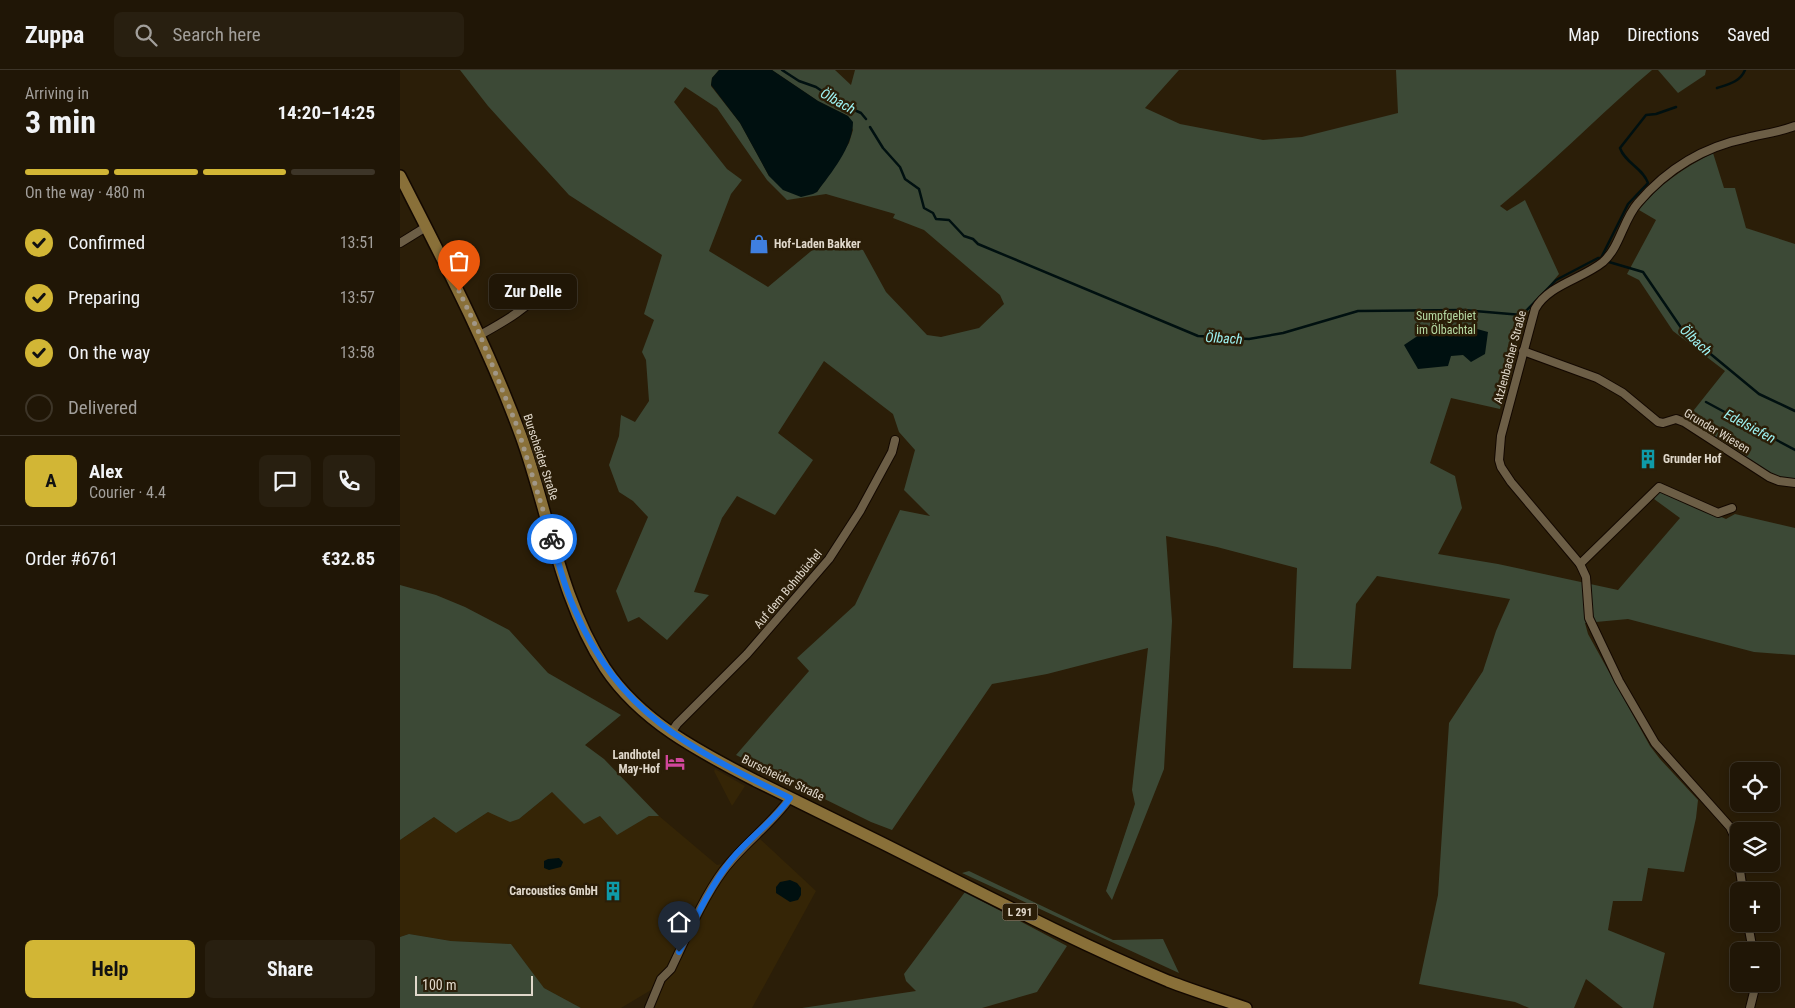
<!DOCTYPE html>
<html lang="en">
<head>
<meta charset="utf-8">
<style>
  :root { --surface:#201606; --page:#281f10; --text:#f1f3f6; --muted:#a29f9b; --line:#3d3528; --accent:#d2b635 }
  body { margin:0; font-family:"Roboto Condensed",sans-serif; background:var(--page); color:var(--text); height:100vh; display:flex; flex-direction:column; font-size:19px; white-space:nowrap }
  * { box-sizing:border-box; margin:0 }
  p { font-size:16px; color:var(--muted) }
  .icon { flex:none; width:28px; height:28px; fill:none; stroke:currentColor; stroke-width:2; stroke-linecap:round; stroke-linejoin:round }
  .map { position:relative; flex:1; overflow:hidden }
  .side { display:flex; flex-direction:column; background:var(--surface); width:400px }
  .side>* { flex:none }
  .controls { position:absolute; left:1330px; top:692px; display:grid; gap:10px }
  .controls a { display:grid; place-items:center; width:50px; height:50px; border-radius:8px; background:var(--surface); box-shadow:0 2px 12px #0003,0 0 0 1px var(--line); font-size:25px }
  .scale { position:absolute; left:15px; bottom:12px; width:118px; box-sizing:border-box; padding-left:5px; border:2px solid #e0d8cb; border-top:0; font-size:14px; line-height:18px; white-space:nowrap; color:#e0d8cb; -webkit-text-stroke:4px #2b1e08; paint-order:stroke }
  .pin { position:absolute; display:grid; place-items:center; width:42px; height:42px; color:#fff; margin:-51px -21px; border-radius:50% 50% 50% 0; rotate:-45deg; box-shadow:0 0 5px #0007 }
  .pin .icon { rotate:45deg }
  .courier { position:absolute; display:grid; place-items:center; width:50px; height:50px; margin:-25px; border:4px solid #1a73e8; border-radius:50%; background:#fff; color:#222; box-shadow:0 1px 6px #0007 }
  .bubble { position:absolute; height:35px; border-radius:8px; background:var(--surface); box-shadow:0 2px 12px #0003,0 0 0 1px var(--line); font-size:16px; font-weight:700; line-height:35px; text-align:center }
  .overview em { font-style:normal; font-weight:700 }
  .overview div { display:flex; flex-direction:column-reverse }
  .overview { display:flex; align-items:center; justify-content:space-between; height:85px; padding:0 25px }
  h1 { font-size:32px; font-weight:700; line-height:38px }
  .bar { display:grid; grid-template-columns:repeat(4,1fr); gap:8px 5px; align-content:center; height:60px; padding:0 25px }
  .bar i { height:6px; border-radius:4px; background:var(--line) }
  .bar .on { background:var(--accent) }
  .bar p { grid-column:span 4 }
  .line { display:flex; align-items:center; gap:12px; padding:0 25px; border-top:1px solid var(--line) }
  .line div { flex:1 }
  .round { display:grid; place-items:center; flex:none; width:52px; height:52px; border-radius:8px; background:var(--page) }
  ol { padding:0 25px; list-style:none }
  li { display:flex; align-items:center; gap:15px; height:55px }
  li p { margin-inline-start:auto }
  li .icon { padding:5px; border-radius:50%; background:var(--accent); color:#111; stroke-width:4 }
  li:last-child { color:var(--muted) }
  li i { width:28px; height:28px; border:2px solid var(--line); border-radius:50% }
  .cta { display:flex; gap:10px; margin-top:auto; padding:10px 25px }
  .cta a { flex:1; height:58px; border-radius:8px; background:var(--accent); color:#111; font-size:20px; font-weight:700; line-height:58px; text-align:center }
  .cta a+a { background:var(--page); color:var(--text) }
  header { display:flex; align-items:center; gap:30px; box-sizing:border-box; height:70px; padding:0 25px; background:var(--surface); border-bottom:1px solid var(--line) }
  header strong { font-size:24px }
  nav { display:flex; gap:28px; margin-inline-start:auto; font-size:18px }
  .search { width:350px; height:45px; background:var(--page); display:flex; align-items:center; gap:12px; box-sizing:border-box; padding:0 18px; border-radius:8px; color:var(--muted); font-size:19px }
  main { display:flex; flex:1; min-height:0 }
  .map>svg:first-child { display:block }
</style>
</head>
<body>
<header>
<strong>Zuppa</strong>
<div class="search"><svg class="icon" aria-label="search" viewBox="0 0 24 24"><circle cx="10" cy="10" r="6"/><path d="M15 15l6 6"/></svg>Search here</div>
<nav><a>Map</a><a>Directions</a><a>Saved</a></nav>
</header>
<main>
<section class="side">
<div class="overview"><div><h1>3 min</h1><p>Arriving in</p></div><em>14:20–14:25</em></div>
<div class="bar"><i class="on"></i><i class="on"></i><i class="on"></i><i></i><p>On the way · 480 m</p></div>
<ol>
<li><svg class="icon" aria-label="check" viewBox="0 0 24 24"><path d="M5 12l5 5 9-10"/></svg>Confirmed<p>13:51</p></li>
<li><svg class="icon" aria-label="check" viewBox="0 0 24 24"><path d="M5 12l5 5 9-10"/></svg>Preparing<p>13:57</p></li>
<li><svg class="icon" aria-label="check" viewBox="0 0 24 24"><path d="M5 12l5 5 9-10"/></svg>On the way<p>13:58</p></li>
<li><i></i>Delivered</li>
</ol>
<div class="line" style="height:90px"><b class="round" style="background:var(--accent);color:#111">A</b><div><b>Alex</b><p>Courier · 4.4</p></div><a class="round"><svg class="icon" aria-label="chat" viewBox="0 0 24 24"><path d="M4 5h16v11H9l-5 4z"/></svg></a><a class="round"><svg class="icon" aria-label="phone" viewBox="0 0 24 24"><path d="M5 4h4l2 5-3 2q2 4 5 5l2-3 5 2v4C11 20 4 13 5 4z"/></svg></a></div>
<div class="line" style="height:65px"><div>Order #6761</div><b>€32.85</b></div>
<div class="cta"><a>Help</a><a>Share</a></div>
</section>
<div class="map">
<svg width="1395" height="938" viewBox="0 0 1395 938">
  <rect width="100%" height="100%" fill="#2b1e08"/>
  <!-- built -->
  <g fill="#352506">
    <polygon points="315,699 345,716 332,736 314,701"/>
    <polygon points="152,722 184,754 200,746 217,764 249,746 259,746 317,795 335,791 360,769 416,821 352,938 250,938 251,920 221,938 181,938 144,918 111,874 51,871 9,864 0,867 0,770 34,747 56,763 88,742 119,749"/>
  </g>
  <!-- green -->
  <g fill="#3c4936" fill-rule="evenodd">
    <path d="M60,0H319L312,8L311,16L340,53L369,106L417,122L449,73L453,60L448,46L418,31L372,0H435L451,15L455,0H779L745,38L780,54L863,70L902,67L998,43L996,0H1252C1200,44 1153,93 1100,136L1107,141L1125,130L1159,204L1124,247L1100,339L1051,328L1030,393L1055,406L1062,438L1038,484L1098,494L1218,520L1280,448L1254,429L1260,421L1326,449L1335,444L1395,458V585L1354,582L1228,549L1185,553L1188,564L1250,676L1260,689L1298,730L1296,748L1284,802L1248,798L1242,831H1213L1208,860L1265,883L1253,938H1223L1186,909L1174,938H1129L1115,932L1019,914L1038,825L1049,653L1083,601L1096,561L1110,529L977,506L956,534L951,599L893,598L897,498L817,477L766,466L772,551L764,699L712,830L706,821L735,734L732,720L748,578L647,604L592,614L492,760L471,752L336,685L409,601L397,588L455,535L500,440L530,446L504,420L515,380L499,362L493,344L424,291L378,363L413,390L375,445L337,426L322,448L294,522L309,525L267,570L239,547L228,552L216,521L248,447L233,431L219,422L209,395L219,366L221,345L235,352L249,331L246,290L242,282L254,250L244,244L262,185L169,125L88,36ZM285,17L317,38L367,110L387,130L426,124L495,144L493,148L524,160L600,225L604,234L579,258L541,267L527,265L486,222L463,180L422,172L368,217L309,181L331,124L342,110L327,99L274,32Z"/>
    <polygon points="1258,0 1306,0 1305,5 1278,23"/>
    <path d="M1313,83L1324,118H1335L1346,158L1395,174V416L1375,412L1282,355L1325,301L1273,261L1239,210L1227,204L1256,150L1239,140C1259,114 1284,98 1313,83Z"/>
    <polygon points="0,515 36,525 65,537 109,560 148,603 221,645 185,675 204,689 259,746 249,746 217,765 200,746 184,754 152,722 119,749 110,752 88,742 56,763 34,747 0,770"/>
    <polygon points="569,801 713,870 763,869 779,903 562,803"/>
    <polygon points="565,822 667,876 637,922 582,938 402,938 516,921 506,911 504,904"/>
    <polygon points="9,864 51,871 111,874 144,918 181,938 0,938 0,867"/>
  </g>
  <!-- water -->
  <g fill="#001010">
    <path d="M319,0H372L418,31L448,46L453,52C453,77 431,103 417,122L413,124L401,127L383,120L369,106L340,53L311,15L312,8Z"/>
    <polygon points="1070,257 1088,262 1085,284 1071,292 1063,285 1051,286 1048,296 1018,299 1004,275 1019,265"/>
    <polygon points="159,788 163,792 161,797 149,800 144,798 144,791 148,789"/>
    <polygon points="390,810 397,813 401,818 401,825 398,830 390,832 376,823 376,817 380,812"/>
  </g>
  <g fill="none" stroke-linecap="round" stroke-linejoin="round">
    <!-- stream -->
    <g stroke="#001010" stroke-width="2.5">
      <polyline points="382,0 399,11 416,17 441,34 461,43 466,49"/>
      <path d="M1317,18C1329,14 1340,12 1345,0"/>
      <path d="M470,57L483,78L500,97L505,109L519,119L524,138L533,143L536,149L549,150L564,166L573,169L578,174L798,266L849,269L883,263L958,241L1063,240L1122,245L1156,210L1198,188H1201L1228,134L1248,113C1243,98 1225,93 1220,78L1246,45L1256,44L1276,37"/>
      <polyline points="1209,192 1243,202 1284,262 1359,324 1395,341"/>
      <polyline points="1306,332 1395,380"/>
    </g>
    <defs>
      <g id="street">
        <polyline points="0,173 26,157"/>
        <path d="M80,265C109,249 126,239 149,214"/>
        <polyline points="1123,281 1197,308 1223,323 1258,352 1263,353 1276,349 1284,352 1369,407 1379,411 1395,413"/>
        <polyline points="1180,494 1259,417 1318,443 1332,438"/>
        <polyline points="271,663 277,654 347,584 429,489 460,441 492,382 495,370"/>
        <path d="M1339,790L1336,770L1330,757L1255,673L1219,611L1189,548L1186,507L1180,494L1111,412L1101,397L1099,390L1101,366L1135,239C1148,215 1182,209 1203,192C1220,177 1223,150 1238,133C1267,99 1303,77 1347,68C1363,64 1379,62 1395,56"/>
        <polyline points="1339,794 1343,821"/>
        <polyline points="1348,854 1353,881"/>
        <path d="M249,938L261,909L271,899C286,868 303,828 323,801C343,774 371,755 390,728"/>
        <polyline points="1350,938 1356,914"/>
      </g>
      <path id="primary" d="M0,106C44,192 88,276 121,366C149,443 159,527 205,598C241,652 300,682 356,711C398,732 440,752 482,773C576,820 670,870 768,911C794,921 820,929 846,938"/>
    </defs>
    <!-- street casing -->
    <use href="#street" stroke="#130800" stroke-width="10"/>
    <!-- primary casing -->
    <use href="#primary" stroke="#130800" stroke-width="14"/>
    <!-- street -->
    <use href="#street" stroke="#6c5e46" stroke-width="8"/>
    <!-- primary -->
    <use href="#primary" stroke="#897039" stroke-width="11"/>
  </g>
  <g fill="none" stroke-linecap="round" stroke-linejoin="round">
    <!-- done -->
    <polyline stroke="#a19787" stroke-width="5" stroke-dasharray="0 9" points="59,221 80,265 117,356 152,469"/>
    <!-- route -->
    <path stroke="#1a73e8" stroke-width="6" d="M152,469C158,492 164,516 174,538C219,645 291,679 390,728C374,751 350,767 332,789C310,816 295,850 279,882"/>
  </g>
  <!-- icons -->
  <defs>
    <symbol id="shop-bare" viewBox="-9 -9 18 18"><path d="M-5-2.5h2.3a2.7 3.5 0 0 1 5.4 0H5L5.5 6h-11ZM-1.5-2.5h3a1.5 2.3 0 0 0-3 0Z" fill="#3f7fe0" stroke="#2b1e08" stroke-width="2.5" paint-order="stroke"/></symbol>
    <symbol id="building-bare" viewBox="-9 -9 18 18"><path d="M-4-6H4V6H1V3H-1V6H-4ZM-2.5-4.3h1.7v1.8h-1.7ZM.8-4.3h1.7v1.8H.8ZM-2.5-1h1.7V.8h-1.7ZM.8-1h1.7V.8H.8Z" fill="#0f9aa8" stroke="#2b1e08" stroke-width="2.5" paint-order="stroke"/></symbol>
    <symbol id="hotel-bare" viewBox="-9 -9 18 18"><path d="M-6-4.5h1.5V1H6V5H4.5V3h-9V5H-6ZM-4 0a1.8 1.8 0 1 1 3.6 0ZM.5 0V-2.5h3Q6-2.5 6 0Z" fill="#d1479c" stroke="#2b1e08" stroke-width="2.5" paint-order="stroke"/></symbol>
  </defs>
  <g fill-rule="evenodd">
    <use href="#shop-bare" x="345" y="160" width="28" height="28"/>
    <use href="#building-bare" x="1234" y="375" width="28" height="28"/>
    <use href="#hotel-bare" x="261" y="678" width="28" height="28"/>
    <use href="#building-bare" x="199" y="807" width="28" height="28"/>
  </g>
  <g text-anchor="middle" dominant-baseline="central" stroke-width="5" stroke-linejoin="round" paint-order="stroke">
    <!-- shield labels -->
    <rect fill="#2b1e08" stroke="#aaa090" stroke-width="1" x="602.5" y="833.5" width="35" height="17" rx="4"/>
    <g font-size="11" font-weight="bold" fill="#e0d8cb">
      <text x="620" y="842">L 291</text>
    </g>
    <!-- poi labels -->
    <g font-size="12" font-weight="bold" fill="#e0d8cb" stroke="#2b1e08" text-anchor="start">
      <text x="374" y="174">Hof-Laden Bakker</text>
      <text x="1263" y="389">Grunder Hof</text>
      <text x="260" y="685" text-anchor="end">Landhotel<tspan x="260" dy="14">May-Hof</tspan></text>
      <text x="198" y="821" text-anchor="end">Carcoustics GmbH</text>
    </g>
    <!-- park labels -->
    <g font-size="12" fill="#b6daa4" stroke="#2b1e08">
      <text x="1046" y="246">Sumpfgebiet<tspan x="1046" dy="14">im Ölbachtal</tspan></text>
    </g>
    <!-- street labels -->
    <g font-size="12" fill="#e0d8cb" stroke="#2b1e08">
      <text transform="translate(1110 287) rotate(-75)">Atzlenbacher Straße</text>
      <text transform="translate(1317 361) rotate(31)">Grunder Wiesen</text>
      <text transform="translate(141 387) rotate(72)">Burscheider Straße</text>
      <text transform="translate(388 519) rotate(-50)">Auf dem Bohnbüchel</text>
      <text transform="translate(383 708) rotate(26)">Burscheider Straße</text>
    </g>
    <!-- water labels -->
    <g font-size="14" font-style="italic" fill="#9ef3f3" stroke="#2b1e08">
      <text transform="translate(438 31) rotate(29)">Ölbach</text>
      <text transform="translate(824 268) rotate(3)">Ölbach</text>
      <text transform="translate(1296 270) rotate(43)">Ölbach</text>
      <text transform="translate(1350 356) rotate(28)">Edelsiefen</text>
    </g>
  </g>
</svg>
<div class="controls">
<a><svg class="icon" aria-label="locate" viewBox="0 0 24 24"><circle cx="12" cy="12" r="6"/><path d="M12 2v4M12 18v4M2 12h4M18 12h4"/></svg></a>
<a><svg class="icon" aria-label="layers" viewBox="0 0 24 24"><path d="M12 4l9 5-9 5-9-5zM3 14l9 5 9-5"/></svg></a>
<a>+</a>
<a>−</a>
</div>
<div class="scale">100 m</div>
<div class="pin" style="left:59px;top:221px;background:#ea580c"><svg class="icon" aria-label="bag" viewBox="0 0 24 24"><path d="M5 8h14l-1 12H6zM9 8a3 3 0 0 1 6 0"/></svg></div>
<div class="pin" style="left:279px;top:882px;background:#1f2937"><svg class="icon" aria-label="home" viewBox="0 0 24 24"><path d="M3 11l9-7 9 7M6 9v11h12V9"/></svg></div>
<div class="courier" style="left:152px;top:469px"><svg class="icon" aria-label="bike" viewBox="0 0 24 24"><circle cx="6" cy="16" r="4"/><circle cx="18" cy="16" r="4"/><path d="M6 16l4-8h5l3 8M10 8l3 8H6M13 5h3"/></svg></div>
<div class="bubble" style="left:89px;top:204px;width:88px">Zur Delle</div>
</div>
</main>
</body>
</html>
